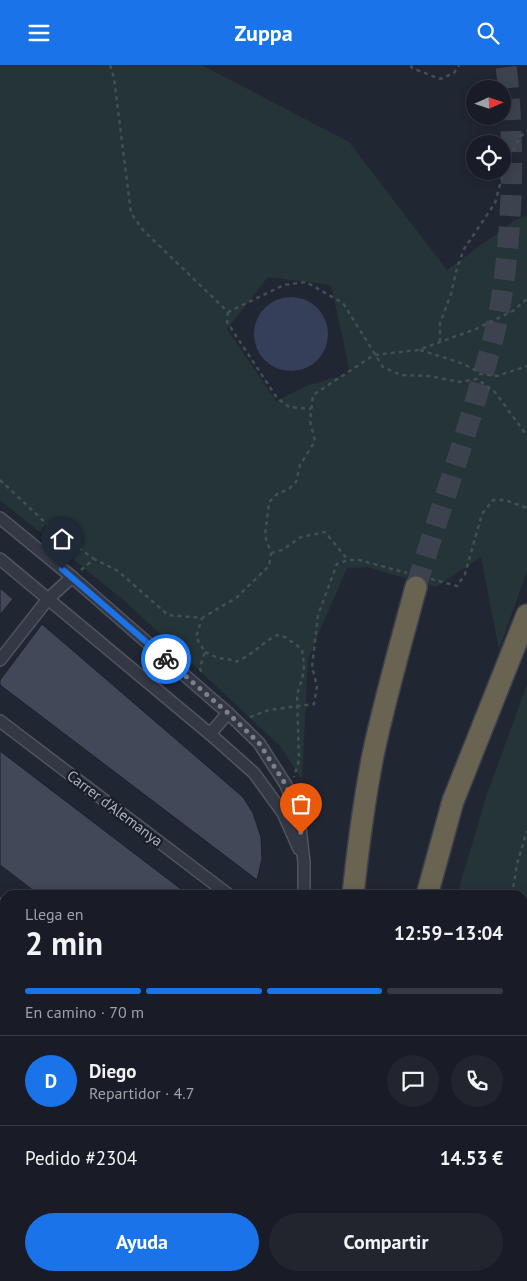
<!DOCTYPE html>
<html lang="es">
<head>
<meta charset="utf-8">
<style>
  :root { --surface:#191c26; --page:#22252e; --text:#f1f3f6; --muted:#9fa1a7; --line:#373a43; --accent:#1a73e8 }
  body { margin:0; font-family:"PT Sans",sans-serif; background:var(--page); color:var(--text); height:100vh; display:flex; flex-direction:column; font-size:19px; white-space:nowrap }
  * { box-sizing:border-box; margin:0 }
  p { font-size:16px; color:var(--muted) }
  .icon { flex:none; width:28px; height:28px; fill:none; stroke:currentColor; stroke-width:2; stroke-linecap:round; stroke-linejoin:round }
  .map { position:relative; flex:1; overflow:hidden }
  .details { position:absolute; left:0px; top:825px; width:528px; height:391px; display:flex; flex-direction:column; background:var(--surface); border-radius:15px 15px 0 0; box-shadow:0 2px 12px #0003,0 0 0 1px var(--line) }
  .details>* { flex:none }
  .needle { width:32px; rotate:87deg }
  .fabs { position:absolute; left:466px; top:15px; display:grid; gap:10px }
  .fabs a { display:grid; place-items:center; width:45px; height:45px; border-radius:50%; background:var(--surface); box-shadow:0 2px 12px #0003,0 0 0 1px var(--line); font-size:25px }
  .pin { position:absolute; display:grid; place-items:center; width:42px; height:42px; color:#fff; margin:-51px -21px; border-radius:50% 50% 50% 0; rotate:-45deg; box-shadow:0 0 5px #0007 }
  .pin .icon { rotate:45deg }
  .courier { position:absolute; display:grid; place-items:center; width:50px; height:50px; margin:-25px; border:4px solid #1a73e8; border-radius:50%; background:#fff; color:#222; box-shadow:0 1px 6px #0007 }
  .summary em { font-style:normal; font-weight:700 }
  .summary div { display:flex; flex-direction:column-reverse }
  .summary { display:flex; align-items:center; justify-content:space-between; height:85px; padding:0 25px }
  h1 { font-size:32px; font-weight:700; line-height:38px }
  .bar { display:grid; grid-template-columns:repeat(4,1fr); gap:8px 5px; align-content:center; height:60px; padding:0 25px }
  .bar i { height:6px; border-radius:4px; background:var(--line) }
  .bar .on { background:var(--accent) }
  .bar p { grid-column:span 4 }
  .line { display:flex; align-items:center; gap:12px; padding:0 25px; border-top:1px solid var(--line) }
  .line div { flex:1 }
  .round { display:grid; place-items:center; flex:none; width:52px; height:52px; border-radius:26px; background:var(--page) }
  .button { display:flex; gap:10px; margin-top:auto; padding:10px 25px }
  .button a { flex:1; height:58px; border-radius:30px; background:var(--accent); color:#fff; font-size:20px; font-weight:700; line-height:58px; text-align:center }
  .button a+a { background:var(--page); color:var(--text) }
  header { display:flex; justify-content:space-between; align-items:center; height:65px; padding:0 25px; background:var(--accent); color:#fff; font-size:22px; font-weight:700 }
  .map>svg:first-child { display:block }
</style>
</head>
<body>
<header><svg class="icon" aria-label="menu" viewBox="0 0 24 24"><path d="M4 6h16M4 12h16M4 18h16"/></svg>Zuppa<svg class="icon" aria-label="search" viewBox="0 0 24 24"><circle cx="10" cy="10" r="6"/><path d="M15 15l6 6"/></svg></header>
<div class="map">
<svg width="527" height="1216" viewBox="0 0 527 1216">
  <rect width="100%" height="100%" fill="#212633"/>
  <!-- green -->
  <g fill="#253437" fill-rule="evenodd">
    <path d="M0,0H202L349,77L447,205L515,155L527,151V506L499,585L481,492L436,522L367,502L347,503L308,593L302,715L281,682L127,538L0,435ZM268,212L331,220L350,308L309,320L276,336L227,264Z"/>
    <polygon points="527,620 527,1134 522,1130 522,830 457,830 487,729"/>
  </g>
  <!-- water -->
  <circle fill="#363f59" cx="291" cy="269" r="37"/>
  <!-- building -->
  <g fill="#424858" stroke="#1b1f2a">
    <polygon points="0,523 13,534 0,550"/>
    <polygon points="42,559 243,732 253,748 261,772 262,794 257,815 0,620 0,615"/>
    <polygon points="0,686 160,808 189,830 39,830 8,806 0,800"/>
  </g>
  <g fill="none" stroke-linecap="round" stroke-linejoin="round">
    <!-- highway-tunnel -->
    <path stroke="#3d424f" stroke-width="21" stroke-dasharray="21 11" stroke-linecap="butt" d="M416,522C436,457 459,393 478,327C486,299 495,271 500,242C513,163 515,80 506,0"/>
    <defs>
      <g id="street">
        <polyline points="0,453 72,512 228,648 259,678 286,720 299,754 304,797 304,830"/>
        <polyline points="0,494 210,669 254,708 283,748 299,784"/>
        <polyline points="0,595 48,534 72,512"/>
        <polyline points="0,656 229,830"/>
        <polyline points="210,669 228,648"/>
        <polyline points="0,839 5,842"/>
        <polyline points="0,1022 5,1026"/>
        <polyline points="0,1181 5,1178"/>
        <polyline points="0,1211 5,1208"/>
        <polyline points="247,1211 253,1216"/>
        <polyline points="207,1216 211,1211"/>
      </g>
      <g id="highway">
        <path d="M353,830C358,783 364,736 373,690C385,633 401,578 416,522"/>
        <polyline points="427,830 453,736 527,550"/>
        <polyline points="522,1160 527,1165"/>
        <polyline points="323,1211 325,1216"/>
        <polyline points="342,1211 342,1216"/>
        <polyline points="378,1216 378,1211"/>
      </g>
    </defs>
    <!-- street casing -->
    <use href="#street" stroke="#515562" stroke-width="14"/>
    <!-- highway casing -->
    <use href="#highway" stroke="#3e424e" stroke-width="24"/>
    <!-- path -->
    <g stroke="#424f54" stroke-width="2.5" stroke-dasharray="4 4" stroke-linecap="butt">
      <polyline points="110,0 114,13 131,148 143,165 228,247 284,220 306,217 343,238 383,302 401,310 429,311 460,317 477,314 495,327 525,368"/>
      <polyline points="411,0 412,3 440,14 454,8 459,0"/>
      <polyline points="228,247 227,257 277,333 289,342 311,344"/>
      <polyline points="440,277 440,258 451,229 457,203 464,184 495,138 506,98 521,71 527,66"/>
      <polyline points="420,285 458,297 472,303 480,309 497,311 527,301"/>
      <polyline points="0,415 48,460 94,494"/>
      <polyline points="271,488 282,485 301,472 325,467 348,495"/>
      <polyline points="81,505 94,494 118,506 168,550 202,553 236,533 269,501 271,488 265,471 269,437 277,429 289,424 296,417 300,400 315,376 310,356 313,330 374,290 418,285 476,264 513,246 527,234"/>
      <polyline points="431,514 457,521 465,509 482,449 493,435 505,435 527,443"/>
      <path d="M205,587L218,593L228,594L235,597C254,590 261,578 277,570L285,572L302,584L304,600L303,610L297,630L299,695L294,712"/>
      <polyline points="201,607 200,602 205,587 196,572 202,553"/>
      <polyline points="250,652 269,645 314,639 317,621 312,602 318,550 337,499 348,495 359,495 407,508"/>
      <polyline points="512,830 517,799 527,766"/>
      <polyline points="522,850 527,855"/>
      <polyline points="522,941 527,950"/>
    </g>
    <!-- street -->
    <use href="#street" stroke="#343844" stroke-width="11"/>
    <!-- highway -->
    <use href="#highway" stroke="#696351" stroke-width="21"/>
  </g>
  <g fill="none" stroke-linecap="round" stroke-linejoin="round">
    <!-- done -->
    <polyline stroke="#7d818f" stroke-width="5" stroke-dasharray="0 9" points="166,594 228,648 259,678 286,720 299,754 301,769"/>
    <!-- route -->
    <polyline stroke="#1a73e8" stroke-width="6" points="62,504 166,594"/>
  </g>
  <g text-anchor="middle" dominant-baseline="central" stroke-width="4.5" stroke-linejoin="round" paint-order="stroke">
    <!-- street labels -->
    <g font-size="15" fill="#aeb2c1" stroke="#191d28">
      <text transform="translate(115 743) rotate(37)">Carrer d'Alemanya</text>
    </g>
  </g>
</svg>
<div class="fabs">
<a><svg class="needle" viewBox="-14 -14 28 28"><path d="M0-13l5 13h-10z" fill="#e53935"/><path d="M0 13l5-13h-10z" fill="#9fa1a7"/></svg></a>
<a><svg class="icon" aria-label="locate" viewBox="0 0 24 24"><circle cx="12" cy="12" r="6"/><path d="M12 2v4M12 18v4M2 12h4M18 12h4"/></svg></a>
</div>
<div class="pin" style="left:301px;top:769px;background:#ea580c"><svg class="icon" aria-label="bag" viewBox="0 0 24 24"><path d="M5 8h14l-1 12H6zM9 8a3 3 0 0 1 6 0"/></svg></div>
<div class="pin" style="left:62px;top:504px;background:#1f2937"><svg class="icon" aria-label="home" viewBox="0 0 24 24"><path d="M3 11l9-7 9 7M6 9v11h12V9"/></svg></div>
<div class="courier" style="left:166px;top:594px"><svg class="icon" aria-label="bike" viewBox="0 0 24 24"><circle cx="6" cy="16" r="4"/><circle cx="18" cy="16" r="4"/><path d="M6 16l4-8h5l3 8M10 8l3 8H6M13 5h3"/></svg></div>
<section class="details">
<div class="summary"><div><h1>2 min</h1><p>Llega en</p></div><em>12:59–13:04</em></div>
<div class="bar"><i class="on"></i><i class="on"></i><i class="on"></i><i></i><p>En camino · 70 m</p></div>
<div class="line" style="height:90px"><b class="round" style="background:var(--accent);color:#fff">D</b><div><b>Diego</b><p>Repartidor · 4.7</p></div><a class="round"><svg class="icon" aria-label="chat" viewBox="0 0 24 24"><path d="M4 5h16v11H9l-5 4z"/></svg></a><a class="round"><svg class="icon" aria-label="phone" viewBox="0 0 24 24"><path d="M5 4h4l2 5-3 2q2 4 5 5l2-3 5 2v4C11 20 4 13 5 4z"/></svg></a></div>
<div class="line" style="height:65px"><div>Pedido #2304</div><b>14.53 €</b></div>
<div class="button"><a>Ayuda</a><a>Compartir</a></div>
</section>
</div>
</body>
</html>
